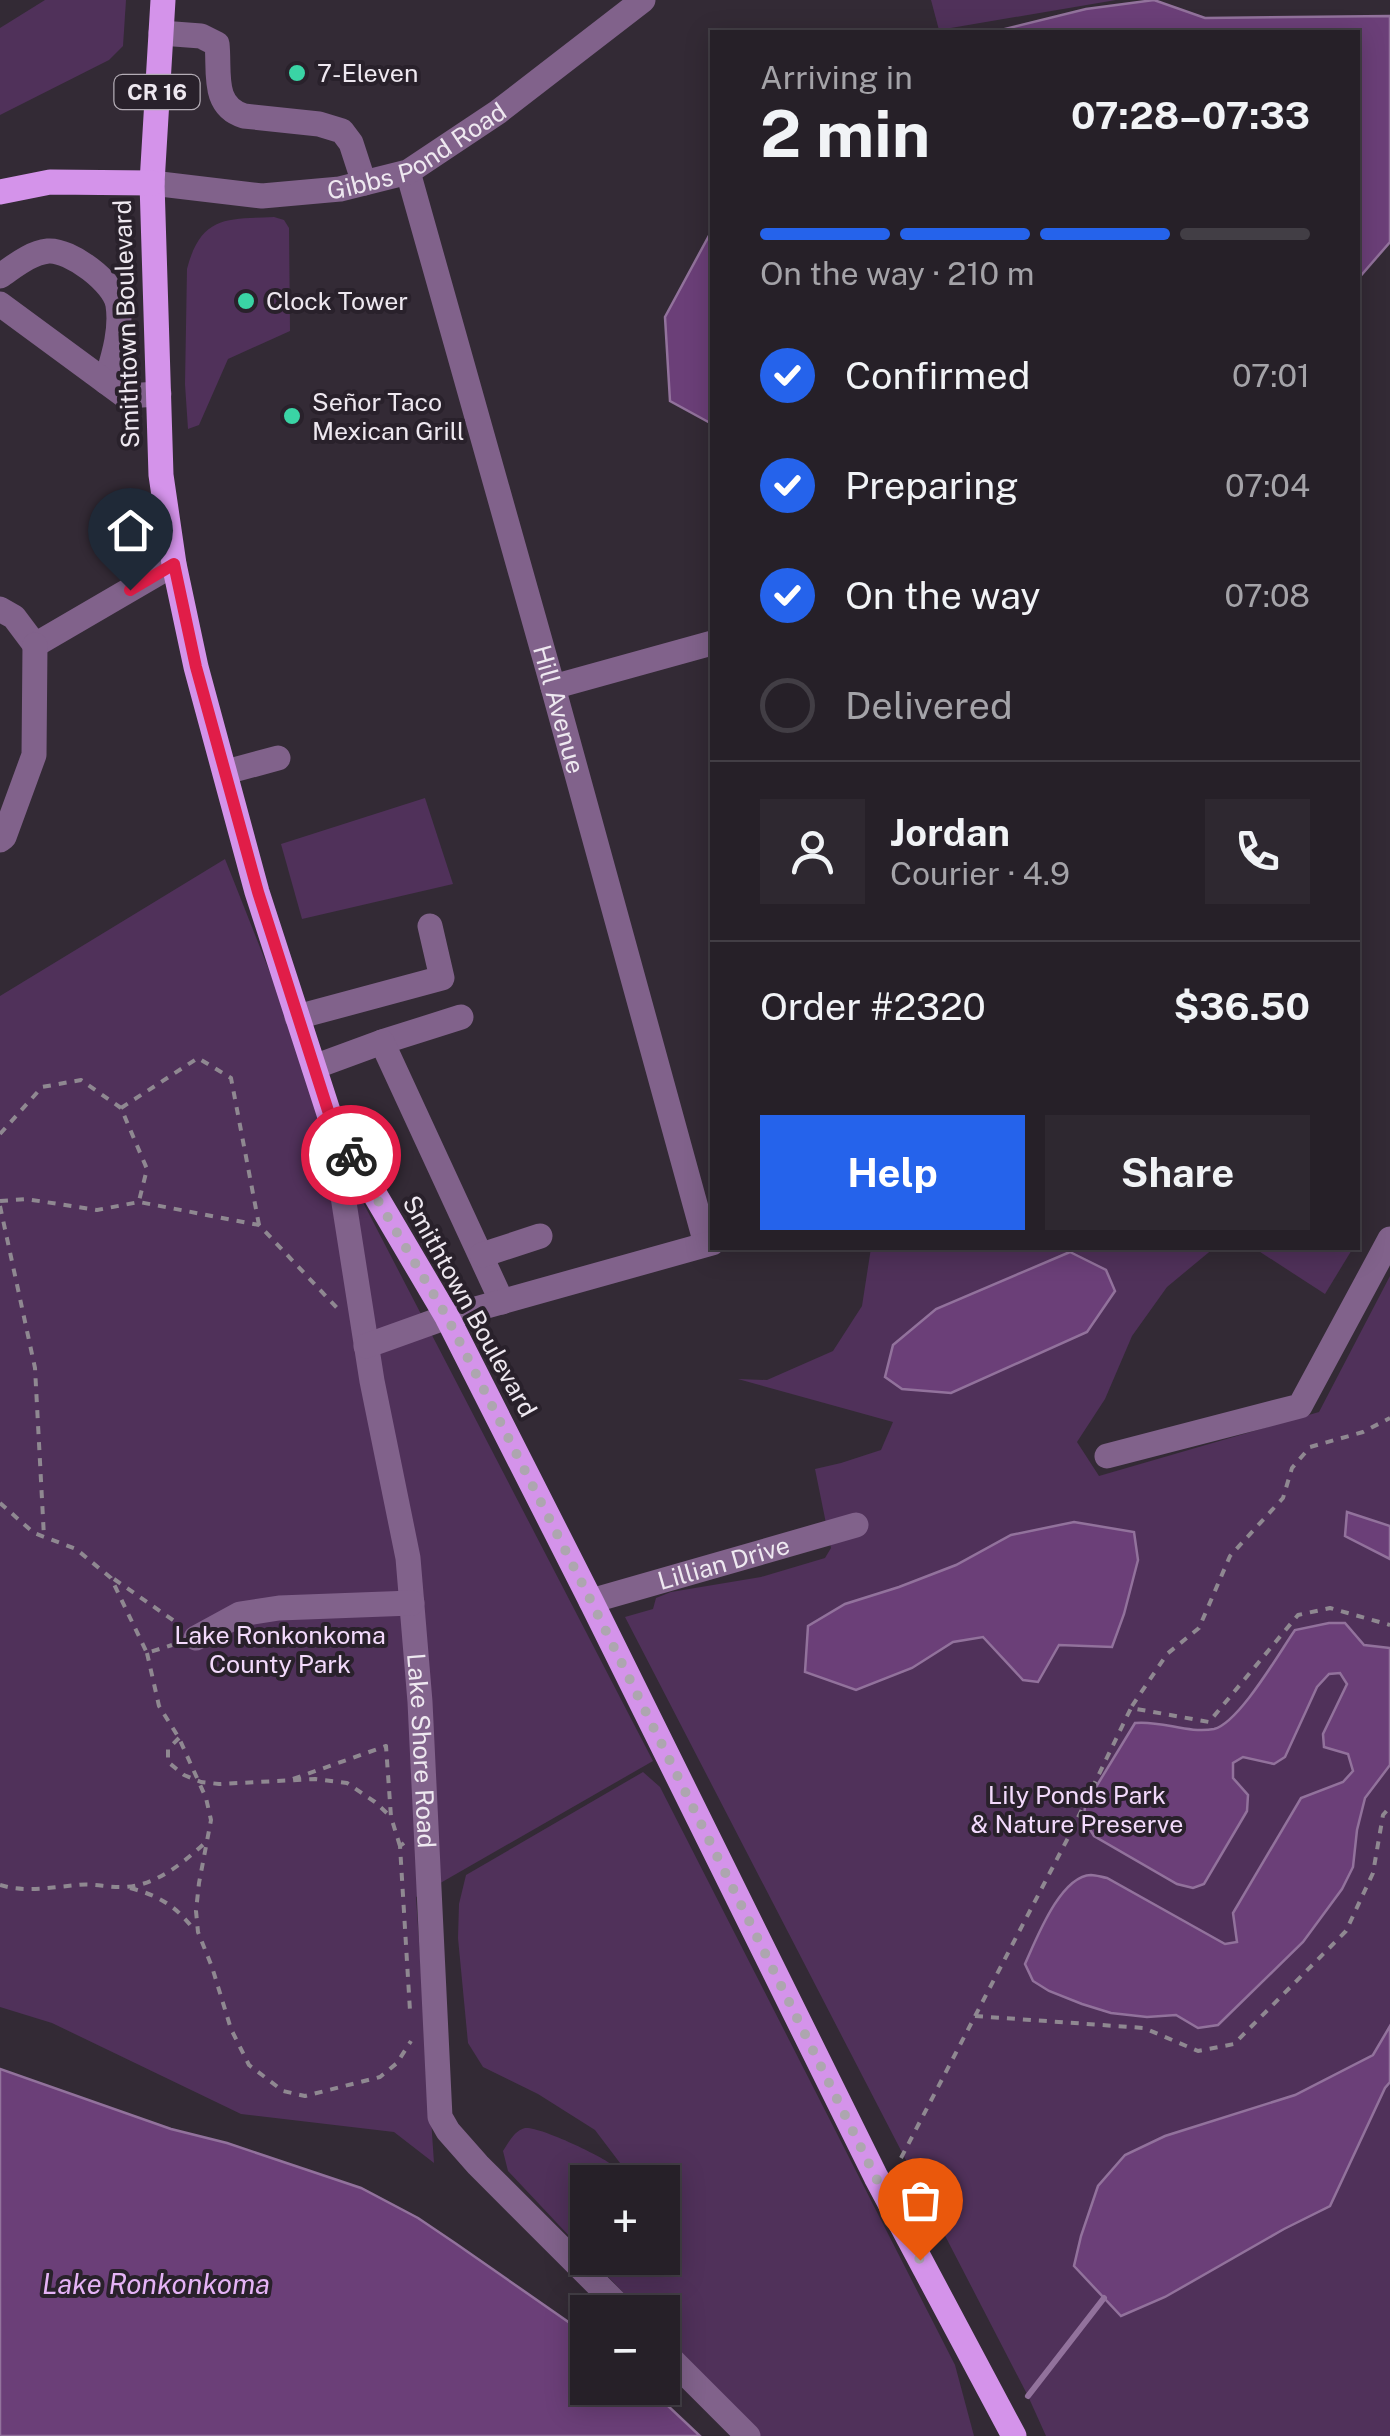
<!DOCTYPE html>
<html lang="en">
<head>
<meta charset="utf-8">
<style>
  :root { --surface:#262028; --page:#2e2830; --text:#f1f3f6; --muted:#a4a3a8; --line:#423e45; --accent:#2563eb }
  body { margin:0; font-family:"Public Sans",sans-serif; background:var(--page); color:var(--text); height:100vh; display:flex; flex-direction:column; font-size:38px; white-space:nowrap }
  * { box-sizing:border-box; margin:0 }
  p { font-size:32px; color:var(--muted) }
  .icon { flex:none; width:55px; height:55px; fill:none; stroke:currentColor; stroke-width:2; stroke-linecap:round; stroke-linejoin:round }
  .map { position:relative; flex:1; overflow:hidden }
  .details { position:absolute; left:710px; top:30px; width:650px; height:1220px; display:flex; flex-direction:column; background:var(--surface); border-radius:0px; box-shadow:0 5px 25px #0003,0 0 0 2px var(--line) }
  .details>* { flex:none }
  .fabs { position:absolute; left:570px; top:2165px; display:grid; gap:20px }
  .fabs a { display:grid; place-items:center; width:110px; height:110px; border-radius:0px; background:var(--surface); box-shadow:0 5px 25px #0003,0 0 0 2px var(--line); font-size:50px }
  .pin { position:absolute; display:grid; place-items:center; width:85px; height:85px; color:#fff; margin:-102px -42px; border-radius:50% 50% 50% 0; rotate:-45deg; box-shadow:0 0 10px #0007 }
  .pin .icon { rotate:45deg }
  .courier { position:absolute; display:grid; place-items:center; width:100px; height:100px; margin:-50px; border:8px solid #e11d48; border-radius:50%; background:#fff; color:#222; box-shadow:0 2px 12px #0007 }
  .headline em { font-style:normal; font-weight:700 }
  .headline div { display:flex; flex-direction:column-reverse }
  .headline { display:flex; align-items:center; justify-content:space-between; height:170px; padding:0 50px }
  h1 { font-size:65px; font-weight:700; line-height:75px }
  .bar { display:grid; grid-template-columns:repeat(4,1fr); gap:15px 10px; align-content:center; height:120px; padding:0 50px }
  .bar i { height:12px; border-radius:8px; background:var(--line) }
  .bar .on { background:var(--accent) }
  .bar p { grid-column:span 4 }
  .line { display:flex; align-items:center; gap:25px; padding:0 50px; border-top:2px solid var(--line) }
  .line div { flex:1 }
  .round { display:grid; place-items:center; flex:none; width:105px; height:105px; border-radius:0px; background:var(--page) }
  ol { padding:0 50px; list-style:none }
  li { display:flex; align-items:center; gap:30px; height:110px }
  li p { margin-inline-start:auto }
  li .icon { padding:10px; border-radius:50%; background:var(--accent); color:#fff; stroke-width:4 }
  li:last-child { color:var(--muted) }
  li i { width:55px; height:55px; border:5px solid var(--line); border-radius:50% }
  .button { display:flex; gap:20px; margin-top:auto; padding:20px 50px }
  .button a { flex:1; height:115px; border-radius:0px; background:var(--accent); color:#fff; font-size:40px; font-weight:700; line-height:115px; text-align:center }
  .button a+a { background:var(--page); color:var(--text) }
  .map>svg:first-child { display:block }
</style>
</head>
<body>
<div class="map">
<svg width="1390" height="2436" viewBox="0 0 1390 2436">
  <rect width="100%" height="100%" fill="#332a35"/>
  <!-- green -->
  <g fill="#50315a" fill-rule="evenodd">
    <polygon points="45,0 126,0 123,46 109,60 0,115 0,28"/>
    <polygon points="931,0 1116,0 939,30"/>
    <path d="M274,217L284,220L289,228L290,331L228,359L199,425L188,429L185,384L187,269C201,215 227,219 274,217Z"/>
    <polygon points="425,798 453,884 302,919 281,844"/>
    <polygon points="225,859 354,1185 653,1761 416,1897 434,2163 394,2132 241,2114 52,2023 0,2007 0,996"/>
    <path d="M871,1248H1214L1167,1287L1132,1336L1105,1399L1077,1442L1099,1476L1319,1412L1390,1276V2436H1046L1028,2396L625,1617L653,1609L656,1598L671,1592L761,1577L825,1558L831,1548L815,1469L841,1463L881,1450L893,1422L738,1379L767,1380L833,1351L862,1306ZM1115,1291L1087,1332L1039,1353Z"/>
    <polygon points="1254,1248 1353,1248 1325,1294"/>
    <path d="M643,1772L660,1787L955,2365L974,2436H758L663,2335L662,2312H642L590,2258H662V2182H588L587,2255L508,2171L503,2151C509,2142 514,2131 525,2128C539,2126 602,2156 614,2166C618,2169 622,2173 626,2176L620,2163L595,2130L538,2094L483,2067L468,2043L458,1938L459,1904L466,1875Z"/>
  </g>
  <!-- water -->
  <g fill="#6b3f78" stroke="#92729c" stroke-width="2.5">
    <polygon points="1154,0 1205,18 1390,16 1390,242 1358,279 1358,32 993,32 1086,9"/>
    <polygon points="712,230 712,424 670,401 665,317"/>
    <polygon points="1070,1252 1106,1270 1115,1291 1087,1332 951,1393 902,1389 885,1377 893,1345 936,1309"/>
    <polygon points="1347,1512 1390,1526 1390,1559 1345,1536"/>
    <polygon points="1074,1522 1134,1532 1138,1560 1124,1614 1112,1647 1059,1645 1038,1682 1023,1680 983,1637 953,1642 912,1668 856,1690 805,1672 808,1626 845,1604 899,1587 956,1565 1011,1535"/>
    <path d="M1329,1623H1345L1364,1645L1390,1648V1765L1365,1798L1357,1830L1353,1867L1342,1889L1303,1942L1218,2025L1198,2028L1176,2015L1147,2017L1111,2013L1082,2004L1049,1991L1033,1981L1025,1964C1036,1940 1060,1876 1091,1875C1096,1875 1101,1877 1107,1878L1225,1944L1237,1942L1233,1913L1301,1798L1343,1782L1353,1771L1348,1754L1324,1747L1323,1734L1347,1684L1340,1673L1329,1674L1317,1687L1285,1757L1274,1764L1243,1757L1233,1763V1778L1248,1795L1247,1811L1204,1884L1193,1888L1177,1884L1094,1836L1084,1820L1085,1805L1135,1723C1161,1720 1188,1734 1214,1729C1239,1723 1279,1653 1295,1630Z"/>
    <polygon points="1390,2026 1390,2082 1385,2088 1330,2206 1284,2229 1165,2297 1121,2316 1074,2266 1081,2236 1098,2186 1125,2155 1165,2136 1295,2095 1373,2055"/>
    <polygon points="0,2069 171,2129 227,2143 361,2188 418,2218 455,2243 587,2335 588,2388 649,2388 700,2436 0,2436"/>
  </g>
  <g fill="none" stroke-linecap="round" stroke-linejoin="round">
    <!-- stream -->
    <polyline stroke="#92729c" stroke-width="6" points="1028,2396 1104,2298"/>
    <!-- path -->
    <g stroke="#8f8891" stroke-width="4" stroke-dasharray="8 8" stroke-linecap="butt">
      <polyline points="121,1108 198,1058 231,1078 259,1225"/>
      <polyline points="0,1134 42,1087 81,1080 121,1108 147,1169 139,1201"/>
      <polyline points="0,1201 26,1199 97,1210 139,1202 259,1225 338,1309"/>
      <polyline points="0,1206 35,1368 44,1537"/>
      <polyline points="0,1503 34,1533 76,1549 111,1578 147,1653 172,1645"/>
      <polyline points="114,1579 180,1625"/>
      <polyline points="147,1653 159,1706 179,1738 206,1798 211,1820 199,1883 196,1911 198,1932 212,1967 231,2029 249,2065 283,2091 305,2096 380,2077 397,2063 411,2041"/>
      <polyline points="1132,1706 1167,1654 1199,1628 1230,1556 1283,1498 1292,1468 1310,1447 1363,1432 1390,1418"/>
      <polyline points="179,1738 168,1749 168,1762 184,1775 201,1782 219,1784 315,1779 347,1783 375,1802 391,1817"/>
      <polyline points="293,1779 386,1746 391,1817 400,1846"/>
      <polyline points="404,1843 400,1846 410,2011"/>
      <path d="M0,1885C25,1893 52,1887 78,1885C93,1883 109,1888 125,1887C157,1885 183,1863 206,1842"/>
      <path d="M130,1888C160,1896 176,1906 195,1931"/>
      <polyline points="975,2016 1144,2028 1198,2051 1234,2044 1346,1931 1373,1873 1383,1815 1390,1807"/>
      <polyline points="901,2158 1069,1836 1131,1708 1209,1722 1298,1615 1330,1608 1390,1625"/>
    </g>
    <!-- minor -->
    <g stroke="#81628b" stroke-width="25">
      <path d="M161,33L201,36L217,44C220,71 211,106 244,116L319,124L342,131L351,143L364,183"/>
      <path id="s1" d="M408,172L553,687L706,1244"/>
      <path id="s2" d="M152,183L262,196L340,189L408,172L498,112L643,0"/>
      <path d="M0,276C15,266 30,253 48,251C70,249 115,283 118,305C122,331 113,358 106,382"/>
      <polyline points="0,304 125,396 159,394"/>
      <polyline points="0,609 14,617 35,645"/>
      <polyline points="35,645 174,564"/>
      <polyline points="553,687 712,643"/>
      <polyline points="226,772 278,758"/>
      <polyline points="0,840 4,837 34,755 35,645"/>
      <polyline points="297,1017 442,978 430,926"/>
      <polyline points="382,1042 461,1017"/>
      <polyline points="314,1067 382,1042 502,1302"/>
      <path id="s3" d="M331,1120L372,1381L408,1558L420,1702L440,2117L448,2131L478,2165L625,2312"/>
      <polyline points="482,1255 540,1236"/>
      <polyline points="366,1346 447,1317 712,1243"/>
      <polyline points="1107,1456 1300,1406 1390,1239"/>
      <path id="s4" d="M591,1601L856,1525"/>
      <polyline points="196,1638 240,1614 279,1608 412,1603"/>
      <polyline points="662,2350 748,2436"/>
    </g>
    <!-- major -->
    <g stroke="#d493ea" stroke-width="25">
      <polyline points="163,0 152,183 161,475 174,564 196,667 257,892 331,1120 447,1317 591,1601 876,2177 1014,2436"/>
      <polyline points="0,192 50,182 152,183"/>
    </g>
  </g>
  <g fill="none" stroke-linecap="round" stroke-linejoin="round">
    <!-- done -->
    <polyline stroke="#ada6af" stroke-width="10" stroke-dasharray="0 18" points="351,1155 447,1317 591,1601 876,2178 920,2260"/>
    <!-- route -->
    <polyline stroke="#e11d48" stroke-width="12" points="130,590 174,564 196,667 258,892 331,1120 351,1155"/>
  </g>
  <!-- markers -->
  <g fill="#3ad4a5" stroke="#29212b" stroke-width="4">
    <circle cx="297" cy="73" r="10"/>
    <circle cx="246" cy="301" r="10"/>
    <circle cx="292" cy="416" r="10"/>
  </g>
  <g text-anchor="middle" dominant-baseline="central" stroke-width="8" stroke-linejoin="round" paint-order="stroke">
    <!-- shield labels -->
    <rect fill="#29212b" stroke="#b3acb5" stroke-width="2.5" x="114.5" y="75" width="85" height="34" rx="8"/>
    <g font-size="22" font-weight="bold" fill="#eee8f0">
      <text x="157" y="92">CR 16</text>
    </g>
    <!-- poi labels -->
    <g font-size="25" fill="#eee8f0" stroke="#29212b" text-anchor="start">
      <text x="317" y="73">7-Eleven</text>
      <text x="266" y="301">Clock Tower</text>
      <text x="312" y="402">Señor Taco<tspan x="312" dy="29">Mexican Grill</tspan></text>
    </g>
    <!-- street labels -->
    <g font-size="25" fill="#eee8f0" stroke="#29212b">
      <text stroke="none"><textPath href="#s2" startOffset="275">Gibbs Pond Road</textPath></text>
      <text transform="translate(126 324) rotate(-92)">Smithtown Boulevard</text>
      <text stroke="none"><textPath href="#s1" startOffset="558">Hill Avenue</textPath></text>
      <text transform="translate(470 1306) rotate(61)">Smithtown Boulevard</text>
      <text stroke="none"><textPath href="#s4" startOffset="138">Lillian Drive</textPath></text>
      <text stroke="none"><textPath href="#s3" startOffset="638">Lake Shore Road</textPath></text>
    </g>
    <!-- park labels -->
    <g font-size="25" fill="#f3dafc" stroke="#29212b">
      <text x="280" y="1635">Lake Ronkonkoma<tspan x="280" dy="29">County Park</tspan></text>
      <text x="1077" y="1795">Lily Ponds Park<tspan x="1077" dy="29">&amp; Nature Preserve</tspan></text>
    </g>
    <!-- water labels -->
    <g font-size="28" font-style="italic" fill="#e5b3f6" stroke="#29212b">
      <text x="156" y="2283">Lake Ronkonkoma</text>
    </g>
  </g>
</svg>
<div class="fabs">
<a>+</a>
<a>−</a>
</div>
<div class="pin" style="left:920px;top:2260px;background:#ea580c"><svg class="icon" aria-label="bag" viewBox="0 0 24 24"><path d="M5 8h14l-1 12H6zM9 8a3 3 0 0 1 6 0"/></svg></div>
<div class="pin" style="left:130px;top:590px;background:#1f2937"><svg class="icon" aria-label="home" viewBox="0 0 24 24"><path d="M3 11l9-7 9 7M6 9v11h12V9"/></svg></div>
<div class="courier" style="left:351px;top:1155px"><svg class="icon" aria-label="bike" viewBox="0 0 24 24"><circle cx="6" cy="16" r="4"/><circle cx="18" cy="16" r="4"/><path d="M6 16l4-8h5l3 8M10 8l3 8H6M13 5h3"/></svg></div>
<section class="details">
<div class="headline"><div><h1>2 min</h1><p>Arriving in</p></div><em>07:28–07:33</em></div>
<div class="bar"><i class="on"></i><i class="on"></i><i class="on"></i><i></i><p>On the way · 210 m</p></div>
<ol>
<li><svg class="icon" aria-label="check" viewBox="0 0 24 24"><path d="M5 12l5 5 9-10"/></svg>Confirmed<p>07:01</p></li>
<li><svg class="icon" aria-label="check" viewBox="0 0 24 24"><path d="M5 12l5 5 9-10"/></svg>Preparing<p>07:04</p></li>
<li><svg class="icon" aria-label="check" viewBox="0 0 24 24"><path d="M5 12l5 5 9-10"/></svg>On the way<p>07:08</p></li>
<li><i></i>Delivered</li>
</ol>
<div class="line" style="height:180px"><a class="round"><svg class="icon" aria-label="person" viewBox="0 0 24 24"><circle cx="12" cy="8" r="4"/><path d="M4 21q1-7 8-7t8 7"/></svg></a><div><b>Jordan</b><p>Courier · 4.9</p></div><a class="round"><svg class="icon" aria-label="phone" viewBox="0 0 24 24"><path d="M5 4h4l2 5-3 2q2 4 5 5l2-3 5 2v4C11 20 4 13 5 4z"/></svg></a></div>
<div class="line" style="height:130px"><div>Order #2320</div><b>$36.50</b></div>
<div class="button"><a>Help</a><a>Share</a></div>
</section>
</div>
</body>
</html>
